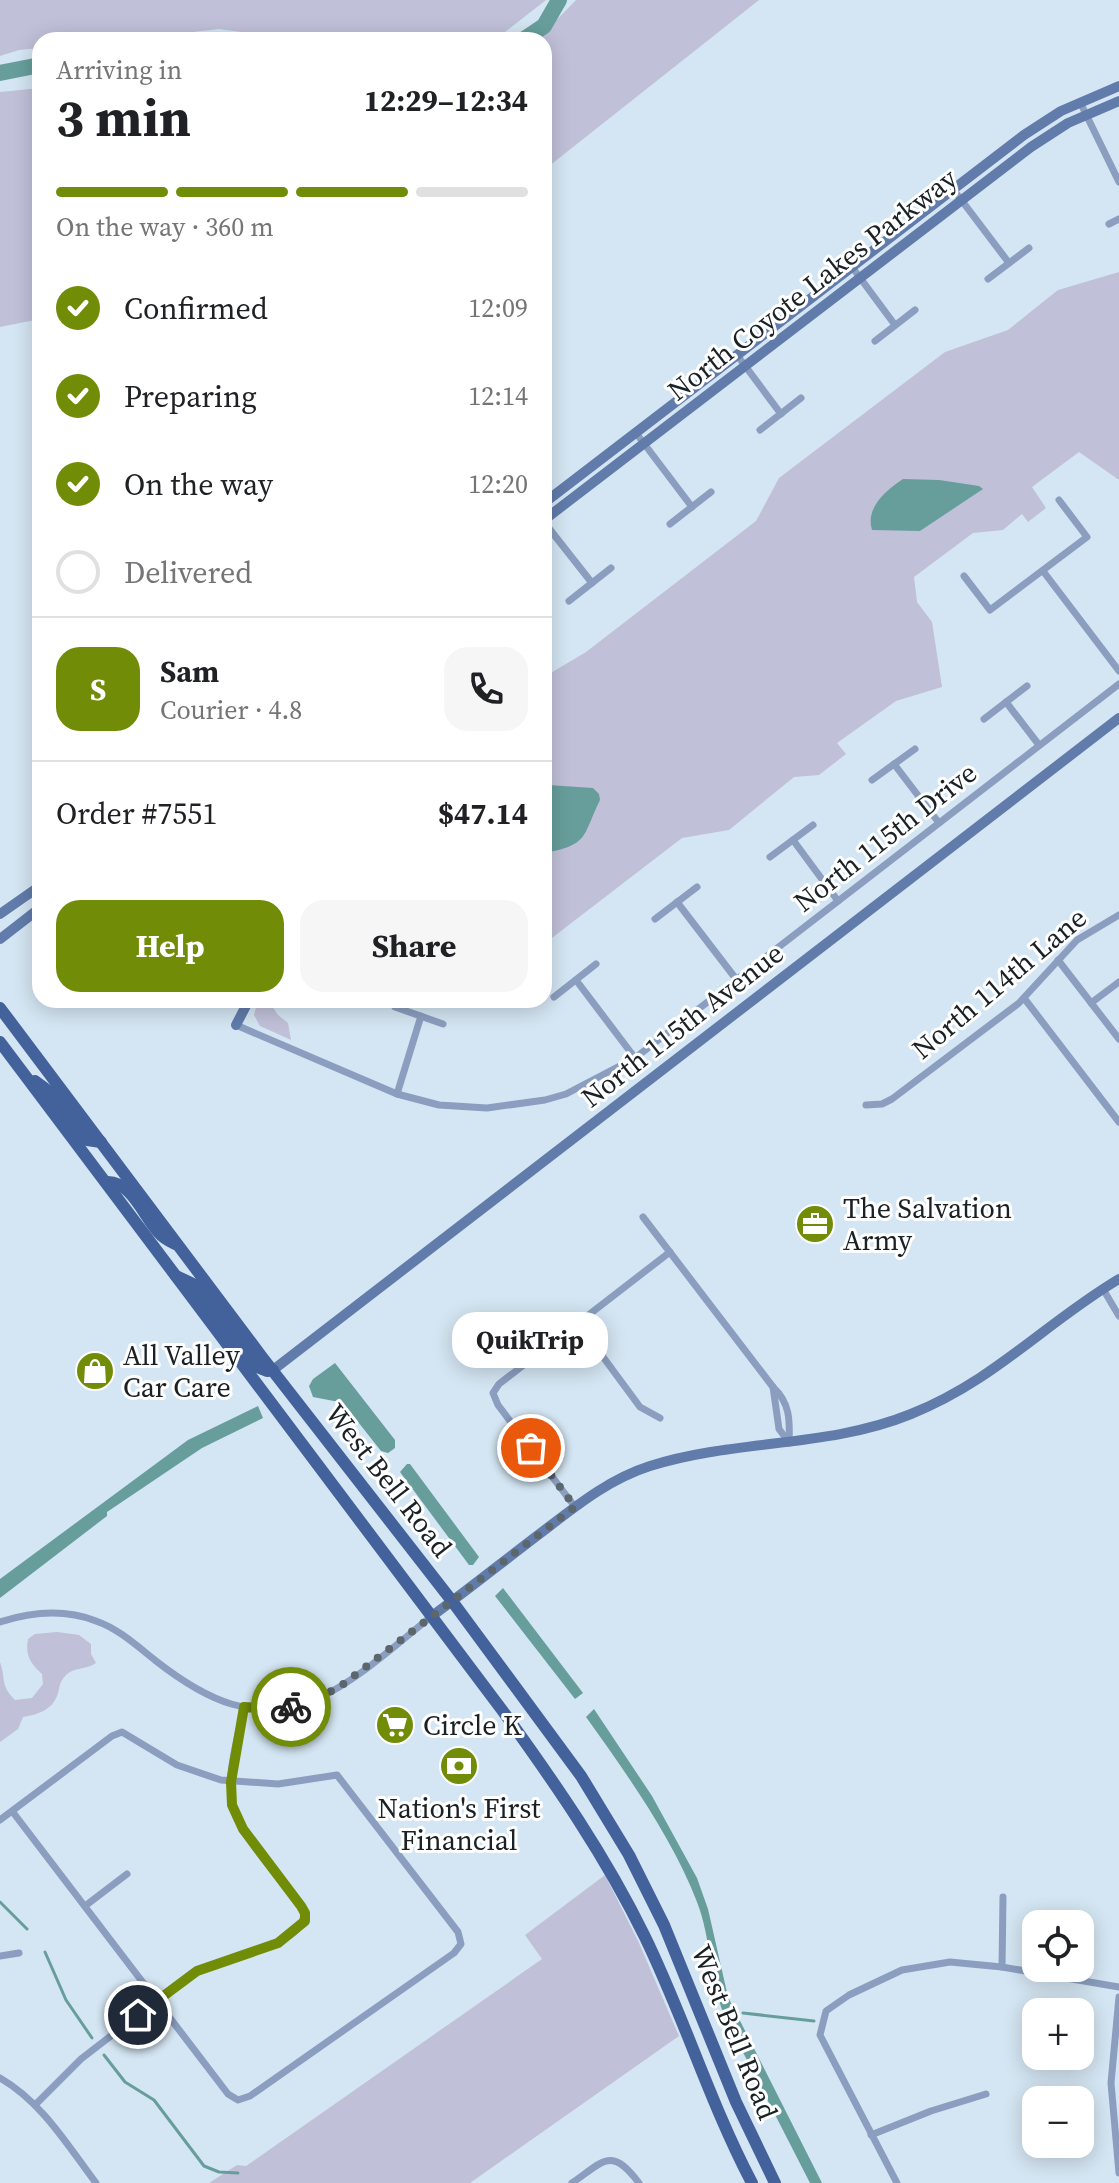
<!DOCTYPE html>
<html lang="en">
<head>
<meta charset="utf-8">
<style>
  :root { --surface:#fff; --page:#f6f6f6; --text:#202124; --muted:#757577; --line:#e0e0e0; --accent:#718c06 }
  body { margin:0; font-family:"Source Serif 4",serif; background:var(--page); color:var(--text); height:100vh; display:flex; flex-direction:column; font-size:30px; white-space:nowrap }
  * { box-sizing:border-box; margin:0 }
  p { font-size:26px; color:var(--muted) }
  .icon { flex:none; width:44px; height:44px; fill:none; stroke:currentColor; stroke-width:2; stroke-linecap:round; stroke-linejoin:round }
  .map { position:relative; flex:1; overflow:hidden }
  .details { position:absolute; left:32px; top:32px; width:520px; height:976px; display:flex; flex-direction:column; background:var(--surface); border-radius:24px; box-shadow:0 4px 20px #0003 }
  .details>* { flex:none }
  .controls { position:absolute; left:1022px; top:1910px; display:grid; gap:16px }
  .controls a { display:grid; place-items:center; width:72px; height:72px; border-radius:16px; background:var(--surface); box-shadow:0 4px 20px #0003; font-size:40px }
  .pin { position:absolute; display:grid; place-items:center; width:68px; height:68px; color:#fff; margin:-34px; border:4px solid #fff; border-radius:50%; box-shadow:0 2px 8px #0007 }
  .courier { position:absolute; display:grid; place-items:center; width:80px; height:80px; margin:-40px; border:6px solid #718c06; border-radius:50%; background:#fff; color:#222; box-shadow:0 2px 10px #0007 }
  .bubble { position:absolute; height:56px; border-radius:24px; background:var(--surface); box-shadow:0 4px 20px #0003; font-size:26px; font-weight:700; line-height:56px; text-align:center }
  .headline em { font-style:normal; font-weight:700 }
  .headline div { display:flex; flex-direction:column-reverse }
  .headline { display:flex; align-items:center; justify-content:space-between; height:136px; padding:0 24px }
  h1 { font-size:52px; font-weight:700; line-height:60px }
  .bar { display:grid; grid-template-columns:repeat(4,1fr); gap:12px 8px; align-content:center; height:96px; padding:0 24px }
  .bar i { height:10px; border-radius:6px; background:var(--line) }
  .bar .on { background:var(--accent) }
  .bar p { grid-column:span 4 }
  .line { display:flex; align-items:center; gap:20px; padding:0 24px; border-top:2px solid var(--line) }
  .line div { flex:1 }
  .round { display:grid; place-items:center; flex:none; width:84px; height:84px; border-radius:24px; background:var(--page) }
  ol { padding:0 24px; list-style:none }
  li { display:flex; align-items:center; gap:24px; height:88px }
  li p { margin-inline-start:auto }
  li .icon { padding:8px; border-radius:50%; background:var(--accent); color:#fff; stroke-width:4 }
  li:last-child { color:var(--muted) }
  li i { width:44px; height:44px; border:4px solid var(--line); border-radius:50% }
  .primary-button { display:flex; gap:16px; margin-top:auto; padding:16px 24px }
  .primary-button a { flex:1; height:92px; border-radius:24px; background:var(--accent); color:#fff; font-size:32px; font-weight:700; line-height:92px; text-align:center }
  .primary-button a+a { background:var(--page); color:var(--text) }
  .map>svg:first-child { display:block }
</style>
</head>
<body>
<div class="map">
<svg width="1119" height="2183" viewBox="0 0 1119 2183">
  <rect width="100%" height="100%" fill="#d4e6f3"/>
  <!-- green -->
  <g fill="#c0c0d9">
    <polygon points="0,0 546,0 496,39 487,40 328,38 302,40 219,29 123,40 40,40 40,48 19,50 0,56"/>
    <polygon points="576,0 759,0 544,170 544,40 537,40"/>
    <polygon points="40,88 40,319 0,327 0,92"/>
    <polygon points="1119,272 1119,480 1079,452 1032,487 1046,508 1028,522 1022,514 1003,530 973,533 914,577 917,602 932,622 942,687 896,701 837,743 846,754 819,775 794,777 729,830 682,838 544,944 544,677 586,652 756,521 779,478 945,352 1008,330 1058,290"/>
    <polygon points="258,1000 268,1000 278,1015 288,1023 291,1040 260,1026 254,1015"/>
    <path d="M57,1632L79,1635L91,1644V1654L96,1663C86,1670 74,1667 66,1675C60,1681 60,1685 58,1693C53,1710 39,1714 23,1717L18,1729L0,1742V1662C6,1679 0,1685 15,1700L32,1698L43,1684L42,1674C30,1663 25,1655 28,1639L35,1634Z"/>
    <polygon points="605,1875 639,1943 679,2036 470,2183 209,2183 237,2165 246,2166 542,1959 525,1935"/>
  </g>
  <!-- water -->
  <g fill="#679e9b">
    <path d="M903,479L939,480L979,486L983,489L920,531L872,530C865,508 886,490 903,479Z"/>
    <path d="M548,785L593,788L599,794L600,800C582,837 589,845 544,853V787Z"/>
    <polygon points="335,1363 395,1440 395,1448 388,1453 381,1451 347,1408 339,1402 313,1397 309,1386 313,1379"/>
    <polygon points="258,1406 263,1418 202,1448 107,1512 107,1516 0,1598 0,1579 188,1440"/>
    <polygon points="407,1464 410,1464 479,1557 473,1565 469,1565 400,1472"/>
    <polygon points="503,1588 583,1693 575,1699 495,1596"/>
    <path d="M594,1709L652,1796L697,1878L708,1909L728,1997L822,2183H810L727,2021C709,1984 712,1940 697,1902C672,1837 626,1773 586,1717Z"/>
  </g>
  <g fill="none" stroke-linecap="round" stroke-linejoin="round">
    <!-- stream -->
    <g stroke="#679e9b" stroke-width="3">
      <polyline points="0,1902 27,1929"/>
      <polyline points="45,1952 66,2000 92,2038"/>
      <polyline points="743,2013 814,2021"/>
      <polyline points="104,2055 125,2082 154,2100 204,2166 219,2172 238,2173"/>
    </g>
    <!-- river -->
    <g stroke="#679e9b" stroke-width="16">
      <polyline points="523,40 544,26 559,0"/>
      <polyline points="0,73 40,65"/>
    </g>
    <!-- street -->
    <g stroke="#8b9ebf" stroke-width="7">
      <polyline points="1080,102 1119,182"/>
      <polyline points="953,189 1009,263"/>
      <polyline points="1109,224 1119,219"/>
      <polyline points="852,267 895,325"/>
      <polyline points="988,279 1029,248"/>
      <polyline points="875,341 915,310"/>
      <polyline points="737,355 781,414"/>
      <polyline points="760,430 801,398"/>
      <polyline points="636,433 692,507"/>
      <polyline points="544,522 592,583"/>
      <polyline points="670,524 711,492"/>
      <polyline points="1043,571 1119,671"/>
      <polyline points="964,576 990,610 1087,537 1059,500"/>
      <polyline points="569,601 611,568"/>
      <polyline points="1006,702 1039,745"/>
      <polyline points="984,719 1027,686"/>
      <polyline points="894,764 939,823"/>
      <polyline points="872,780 915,749"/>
      <polyline points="793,840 838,901"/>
      <polyline points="770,857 813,825"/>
      <polyline points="677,902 736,979"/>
      <polyline points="655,919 697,887"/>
      <polyline points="1058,960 1119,1039"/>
      <polyline points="576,980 635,1058"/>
      <polyline points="554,997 596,964"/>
      <polyline points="1024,998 1119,1122"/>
      <polyline points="1091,1003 1119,982"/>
      <polyline points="395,1007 443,1024"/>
      <polyline points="236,1025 397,1094 439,1105 487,1108 545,1100 566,1094 635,1058 1119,684"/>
      <polyline points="397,1094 421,1016"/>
      <polyline points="866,1105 882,1104 892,1099 1019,1003 1077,940 1119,915"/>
      <path d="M643,1217L773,1387C790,1403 790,1420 789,1443"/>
      <polyline points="1103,1289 1119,1316"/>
      <polyline points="578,1323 640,1407 660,1418"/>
      <polyline points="773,1387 779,1429 788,1441"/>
      <polyline points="575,1507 498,1405 493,1393 499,1384 670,1252"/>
      <path d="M0,1622C31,1612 65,1609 96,1621C119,1629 137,1646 156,1661C206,1700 255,1725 318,1698C356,1682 399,1642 432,1616"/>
      <polyline points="0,1820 112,1736 122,1732 177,1765 221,1780 278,1784 337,1775 458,1932 461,1944 454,1953 250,2096 238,2100 228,2094 12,1811"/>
      <polyline points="85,1906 127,1874"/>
      <polyline points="0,1956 19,1953"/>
      <polyline points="1002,1967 1003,1897"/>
      <polyline points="1119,1997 1111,2083 1119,2173"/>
      <path d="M0,2078C42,2102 68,2146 96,2183"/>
      <path d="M35,2105L81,2059L191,1974C213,1960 322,1944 301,1906C283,1882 238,1833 232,1805C226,1775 238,1737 244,1707"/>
      <polyline points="871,2135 931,2111 986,2094"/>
      <path d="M572,2183C604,2161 611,2146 639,2183"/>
      <polyline points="897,2183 820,2035 826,2011 849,1995 902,1970 950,1962 1002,1967 1119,1987"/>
    </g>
    <!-- secondary -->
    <g stroke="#617cab" stroke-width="10">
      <polyline points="544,503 1024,135 1061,111 1119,86"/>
      <polyline points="544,520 1031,147 1068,123 1119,101"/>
      <polyline points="0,914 40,886"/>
      <polyline points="0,939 40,908"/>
      <polyline points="236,1025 249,1000"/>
      <polyline points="273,1370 1119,718"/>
      <path d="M432,1616C469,1589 505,1560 542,1532C576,1506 609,1479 650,1466C735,1439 828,1448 911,1414C994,1381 1045,1323 1119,1279"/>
    </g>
    <!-- primary -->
    <g stroke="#43629c" stroke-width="12">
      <polyline points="0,1008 262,1357 452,1601 581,1776 629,1855 664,1925 736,2102 775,2183"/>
      <path d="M0,1042L502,1710C555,1783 605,1855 645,1937C684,2017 710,2103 752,2183"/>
      <polyline points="35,1081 50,1092 87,1140 101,1142"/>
      <path d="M106,1182C131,1180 144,1217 159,1233C163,1238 169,1241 175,1244"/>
      <polyline points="176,1276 195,1285 257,1367 267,1371 273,1370"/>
    </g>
  </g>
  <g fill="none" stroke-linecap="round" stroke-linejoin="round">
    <!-- done -->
    <polyline stroke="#5b666d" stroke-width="8" stroke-dasharray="0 14.4" points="291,1707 317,1699 342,1685 575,1507 531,1448"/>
    <!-- route -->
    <polyline stroke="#718c06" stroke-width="10" points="138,2015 197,1971 278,1943 305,1921 305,1913 301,1906 243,1829 232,1805 231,1782 244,1707 274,1709 291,1707"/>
  </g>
  <!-- icons -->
  <defs>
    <symbol id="office-disc" viewBox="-11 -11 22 22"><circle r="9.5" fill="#718c06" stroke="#fff"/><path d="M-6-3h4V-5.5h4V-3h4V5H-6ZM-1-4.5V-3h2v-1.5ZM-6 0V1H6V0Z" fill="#fff"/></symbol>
    <symbol id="shop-disc" viewBox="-11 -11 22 22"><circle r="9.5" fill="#718c06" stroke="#fff"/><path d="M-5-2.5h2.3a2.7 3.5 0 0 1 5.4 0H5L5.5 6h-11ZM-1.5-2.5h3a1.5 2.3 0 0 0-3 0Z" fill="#fff"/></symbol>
    <symbol id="supermarket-disc" viewBox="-11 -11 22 22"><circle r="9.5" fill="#718c06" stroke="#fff"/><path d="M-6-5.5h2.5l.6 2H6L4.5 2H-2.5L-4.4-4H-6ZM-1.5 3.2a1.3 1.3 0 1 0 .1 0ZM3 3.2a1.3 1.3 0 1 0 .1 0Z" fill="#fff"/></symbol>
    <symbol id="bank-disc" viewBox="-11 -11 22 22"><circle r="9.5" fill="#718c06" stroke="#fff"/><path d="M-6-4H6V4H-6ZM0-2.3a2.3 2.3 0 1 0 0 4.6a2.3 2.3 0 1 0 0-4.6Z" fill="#fff"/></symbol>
  </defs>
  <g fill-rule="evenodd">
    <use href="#office-disc" x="793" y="1202" width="44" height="44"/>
    <use href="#shop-disc" x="73" y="1349" width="44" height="44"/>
    <use href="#supermarket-disc" x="373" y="1703" width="44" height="44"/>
    <use href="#bank-disc" x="437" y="1744" width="44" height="44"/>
  </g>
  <g text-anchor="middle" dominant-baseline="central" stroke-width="6" stroke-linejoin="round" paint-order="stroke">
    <!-- street labels -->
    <g font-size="28" fill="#1a2125" stroke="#fff">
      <text transform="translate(812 284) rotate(-38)">North Coyote Lakes Parkway</text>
      <text transform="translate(885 837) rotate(-38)">North 115th Drive</text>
      <text transform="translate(999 983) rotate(-40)">North 114th Lane</text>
      <text transform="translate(682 1025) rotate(-38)">North 115th Avenue</text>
      <text transform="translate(389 1480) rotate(52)">West Bell Road</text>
      <text transform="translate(735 2032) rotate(68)">West Bell Road</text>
    </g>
    <!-- poi labels -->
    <g font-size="28" fill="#1a2125" stroke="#fff" text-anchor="start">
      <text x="843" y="1208">The Salvation<tspan x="843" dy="32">Army</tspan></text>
      <text x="123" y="1355">All Valley<tspan x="123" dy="32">Car Care</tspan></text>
      <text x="423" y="1725">Circle K</text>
      <text x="459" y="1808" text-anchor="middle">Nation's First<tspan x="459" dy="32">Financial</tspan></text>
    </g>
  </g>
</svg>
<div class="controls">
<a><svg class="icon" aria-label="locate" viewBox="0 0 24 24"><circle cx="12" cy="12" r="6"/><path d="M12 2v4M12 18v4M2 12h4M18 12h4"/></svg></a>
<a>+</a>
<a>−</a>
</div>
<div class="pin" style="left:531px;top:1448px;background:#ea580c"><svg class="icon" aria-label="bag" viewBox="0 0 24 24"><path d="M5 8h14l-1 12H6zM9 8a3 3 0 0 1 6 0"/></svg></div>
<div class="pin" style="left:138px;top:2015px;background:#1f2937"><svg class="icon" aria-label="home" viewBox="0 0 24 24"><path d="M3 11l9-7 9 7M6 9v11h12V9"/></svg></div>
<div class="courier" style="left:291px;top:1707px"><svg class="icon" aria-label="bike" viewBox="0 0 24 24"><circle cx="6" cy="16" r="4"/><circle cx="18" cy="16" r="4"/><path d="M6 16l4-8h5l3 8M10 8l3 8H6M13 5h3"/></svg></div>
<div class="bubble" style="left:452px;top:1312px;width:156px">QuikTrip</div>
<section class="details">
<div class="headline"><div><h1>3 min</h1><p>Arriving in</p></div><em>12:29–12:34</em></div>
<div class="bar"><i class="on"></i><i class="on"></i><i class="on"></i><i></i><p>On the way · 360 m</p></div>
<ol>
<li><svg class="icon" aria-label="check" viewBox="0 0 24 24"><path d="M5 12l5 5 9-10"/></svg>Confirmed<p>12:09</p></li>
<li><svg class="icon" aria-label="check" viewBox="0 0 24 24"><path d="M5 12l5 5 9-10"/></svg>Preparing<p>12:14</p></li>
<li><svg class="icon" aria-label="check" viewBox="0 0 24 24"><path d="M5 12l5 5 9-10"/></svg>On the way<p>12:20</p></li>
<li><i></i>Delivered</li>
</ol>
<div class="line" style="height:144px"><b class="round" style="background:var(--accent);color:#fff">S</b><div><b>Sam</b><p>Courier · 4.8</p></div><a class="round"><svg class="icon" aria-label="phone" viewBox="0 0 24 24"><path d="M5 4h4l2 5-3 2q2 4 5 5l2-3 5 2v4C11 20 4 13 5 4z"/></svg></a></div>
<div class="line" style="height:104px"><div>Order #7551</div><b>$47.14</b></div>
<div class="primary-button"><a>Help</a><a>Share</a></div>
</section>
</div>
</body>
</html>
